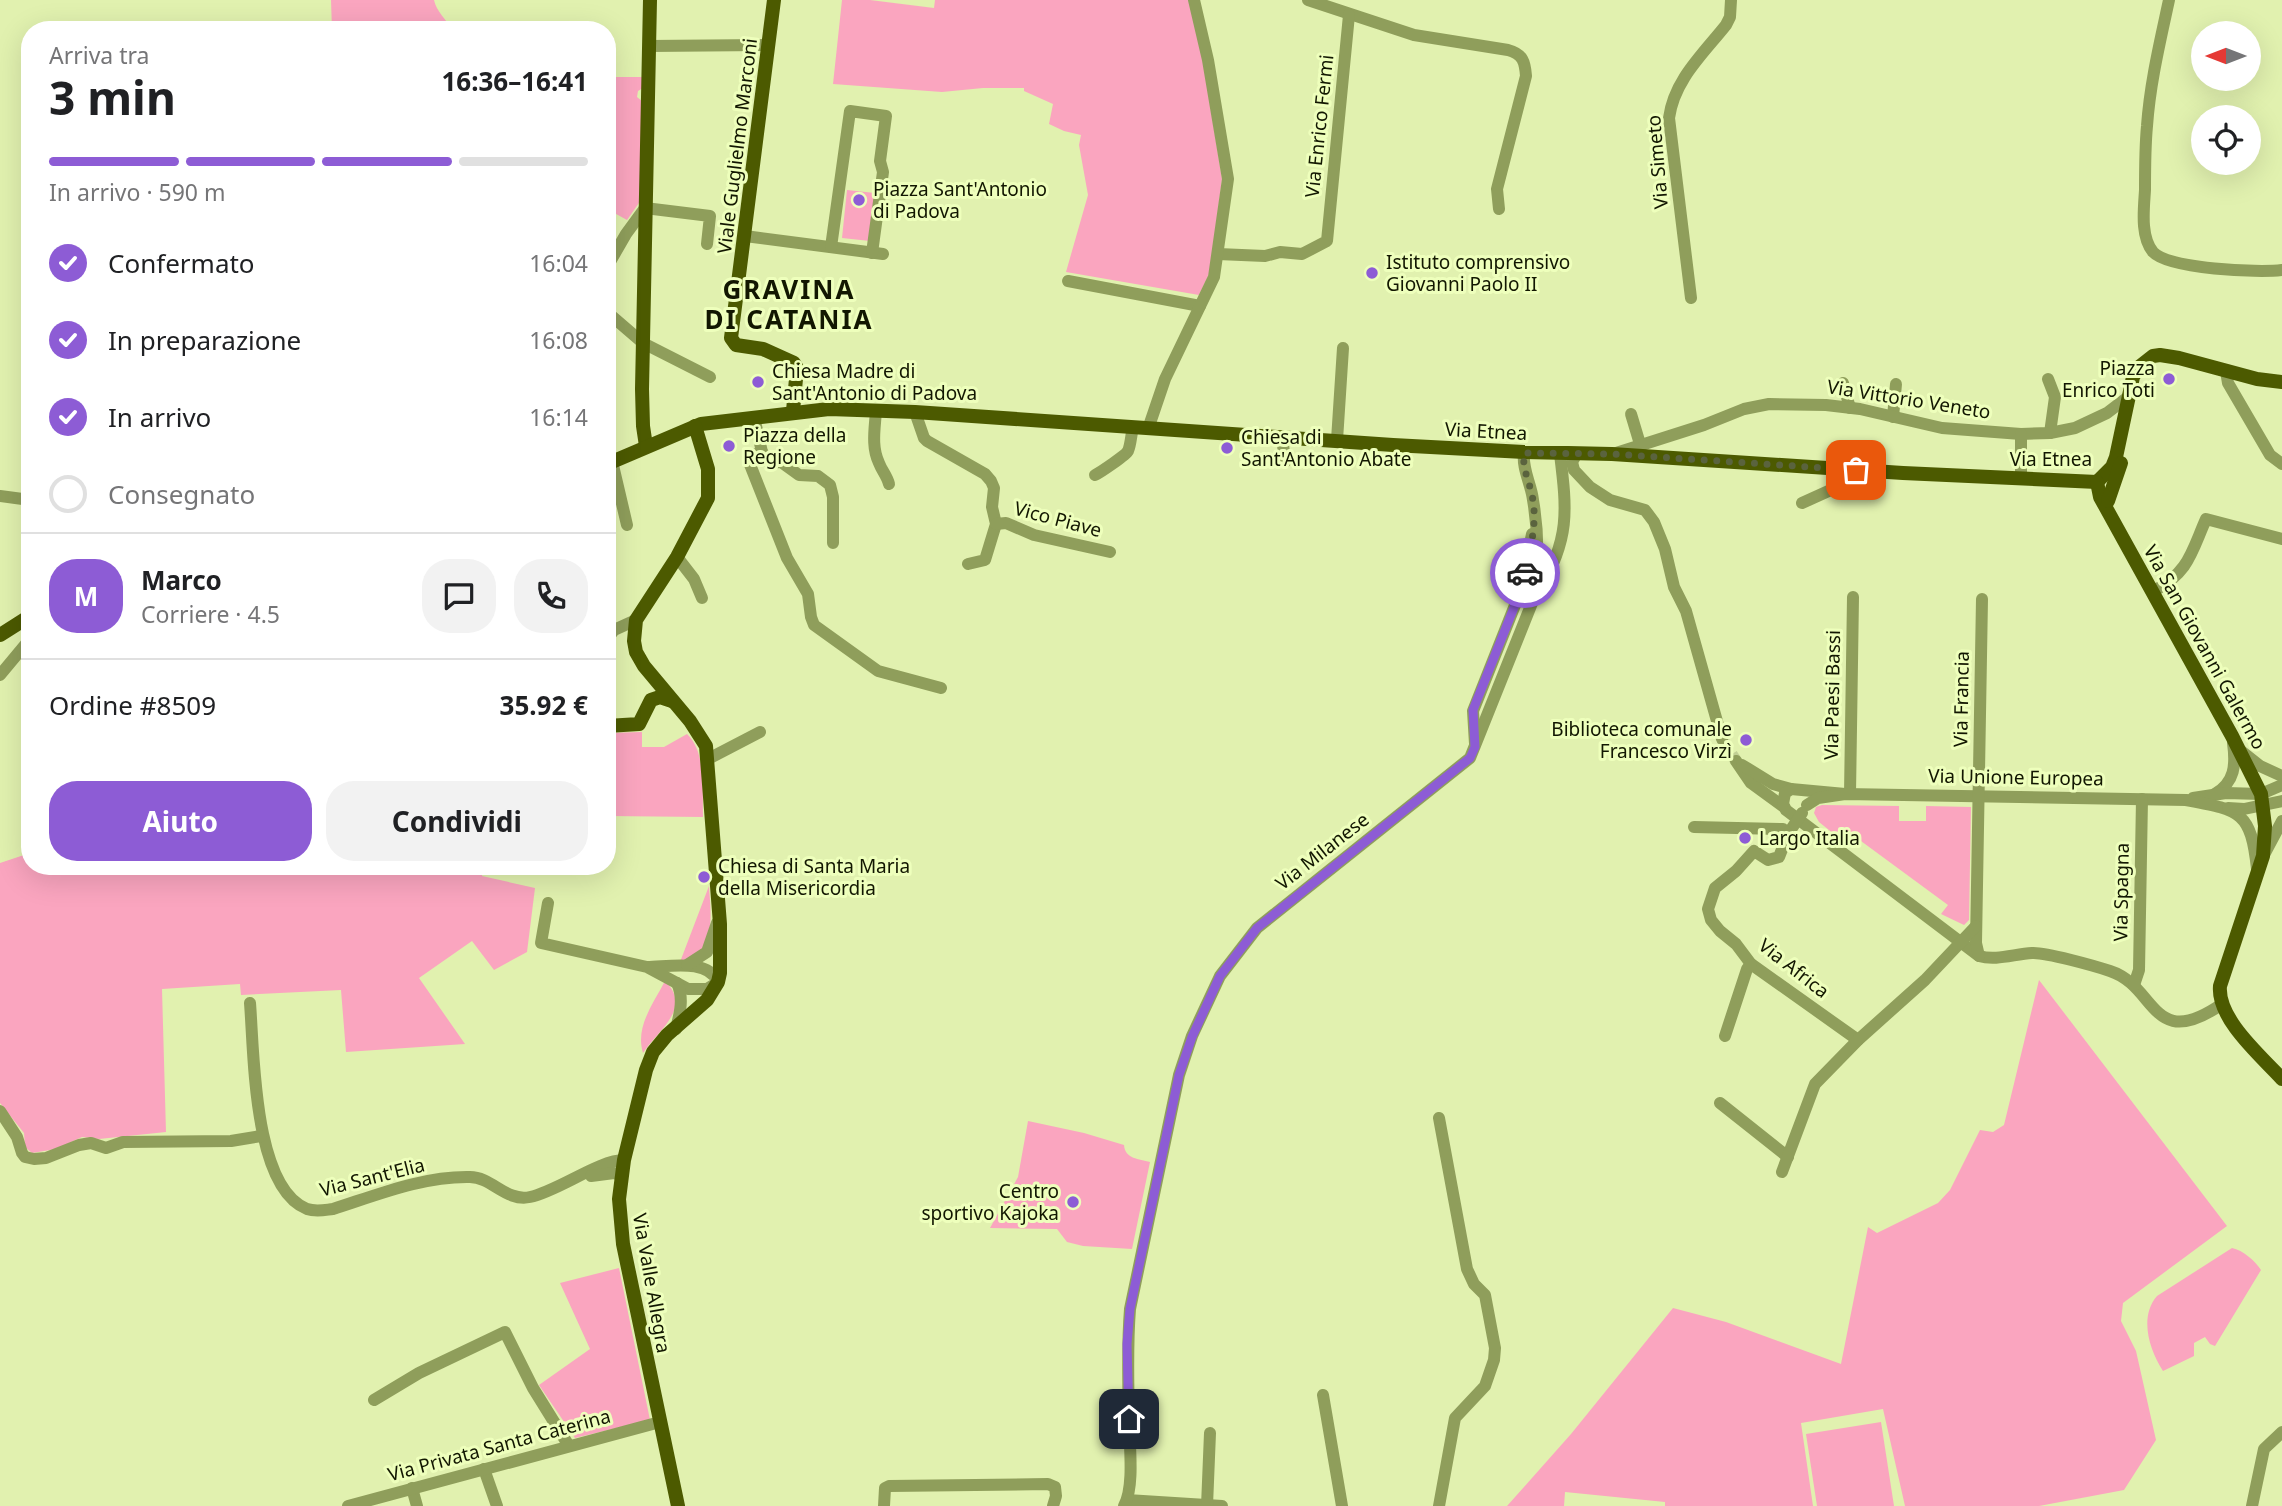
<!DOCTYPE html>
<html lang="it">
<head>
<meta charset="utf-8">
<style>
  :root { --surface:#fff; --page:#f2f2f2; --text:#202124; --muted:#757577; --line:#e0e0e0; --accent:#8d5cd5 }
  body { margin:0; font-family:"Noto Sans",sans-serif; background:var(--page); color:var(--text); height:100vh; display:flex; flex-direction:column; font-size:26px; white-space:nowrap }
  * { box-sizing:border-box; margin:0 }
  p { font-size:23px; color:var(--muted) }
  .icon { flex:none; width:38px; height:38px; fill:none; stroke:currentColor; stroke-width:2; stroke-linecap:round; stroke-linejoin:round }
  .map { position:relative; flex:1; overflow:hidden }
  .side { position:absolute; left:21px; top:21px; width:595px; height:854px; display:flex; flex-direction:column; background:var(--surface); border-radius:28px; box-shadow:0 7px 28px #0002 }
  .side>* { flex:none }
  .needle { width:46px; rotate:270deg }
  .tools { position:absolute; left:2191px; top:21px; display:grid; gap:14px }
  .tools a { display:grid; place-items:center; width:70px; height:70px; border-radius:50%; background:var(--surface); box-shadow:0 7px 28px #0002; font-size:35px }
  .pin { position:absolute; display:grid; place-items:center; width:60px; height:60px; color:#fff; margin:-30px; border-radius:14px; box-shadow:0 4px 10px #0006 }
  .courier { position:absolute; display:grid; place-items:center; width:70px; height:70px; margin:-35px; border:5px solid #8d5cd5; border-radius:50%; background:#fff; color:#222; box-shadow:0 2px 9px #0007 }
  .head em { font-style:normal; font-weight:700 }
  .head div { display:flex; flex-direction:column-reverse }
  .head { display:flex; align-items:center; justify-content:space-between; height:119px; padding:0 28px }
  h1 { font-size:46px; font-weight:700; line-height:52px }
  .bar { display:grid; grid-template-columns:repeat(4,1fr); gap:10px 7px; align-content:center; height:84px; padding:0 28px }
  .bar i { height:9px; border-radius:5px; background:var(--line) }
  .bar .on { background:var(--accent) }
  .bar p { grid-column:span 4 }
  .line { display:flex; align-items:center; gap:18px; padding:0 28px; border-top:2px solid var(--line) }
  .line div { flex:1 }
  .round { display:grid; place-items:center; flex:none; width:74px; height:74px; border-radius:28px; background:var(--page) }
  ol { padding:0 28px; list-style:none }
  li { display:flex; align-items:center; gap:21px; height:77px }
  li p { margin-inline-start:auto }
  li .icon { padding:7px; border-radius:50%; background:var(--accent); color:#fff; stroke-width:4 }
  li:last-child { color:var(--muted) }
  li i { width:38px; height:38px; border:4px solid var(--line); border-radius:50% }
  .primary-button { display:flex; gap:14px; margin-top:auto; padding:14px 28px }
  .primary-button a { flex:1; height:80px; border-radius:28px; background:var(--accent); color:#fff; font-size:28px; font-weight:700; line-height:80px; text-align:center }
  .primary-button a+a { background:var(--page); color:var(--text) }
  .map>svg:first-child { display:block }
</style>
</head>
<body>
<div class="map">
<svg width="2282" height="1506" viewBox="0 0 2282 1506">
  <rect width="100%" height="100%" fill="#e1f1af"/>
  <!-- green -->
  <g fill="#faa5bf">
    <path d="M331,0H434C436,11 447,20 452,30H332Z"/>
    <polygon points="842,0 870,0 934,8 935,0 1189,0 1203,61 1222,179 1210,272 1199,295 1066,272 1088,195 1079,145 1081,135 1064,131 1049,124 1053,104 1024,91 1024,88 983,88 942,92 833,84"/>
    <polygon points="607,77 643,77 643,88 638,91 637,97 643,102 641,200 627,220 607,209"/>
    <polygon points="847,190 875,193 870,241 842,238"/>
    <path d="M642,732V747H664L687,734C707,753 702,791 703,817L607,816V733Z"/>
    <polygon points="1822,805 1899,806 1899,821 1926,821 1926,806 1971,807 1969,920 1964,925 1941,914 1948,905 1846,830 1839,838 1819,822 1814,813 1816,807"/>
    <polygon points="30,853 30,866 483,866 482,876 535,888 527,952 494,970 472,941 419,978 465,1044 346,1052 341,990 241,995 240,984 162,989 166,1132 99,1139 82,1137 56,1149 32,1153 25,1147 24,1133 0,1103 0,863"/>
    <path d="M709,886C710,905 715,936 700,951C695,956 686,959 680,962Z"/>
    <polygon points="2039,980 2227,1226 2123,1303 2121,1321 2136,1351 2156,1440 2124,1490 2039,1506 1905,1506 1883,1409 1801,1423 1813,1506 1665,1506 1665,1502 1565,1492 1564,1506 1507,1506 1571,1434 1673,1308 1726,1322 1841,1364 1868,1227 1877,1233 1938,1203 1950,1190 1980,1130 1993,1132 2004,1125"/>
    <path d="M665,981C693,1008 658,1030 643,1053C635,1027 653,1004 665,981Z"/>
    <path d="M1028,1121L1084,1133L1124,1145C1125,1159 1139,1159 1150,1162L1132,1249L1083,1246L1067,1242L1057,1229L990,1228L1018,1177Z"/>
    <path d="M2232,1248C2243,1250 2255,1261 2261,1270L2215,1346L2210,1344L2205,1337L2194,1343V1356L2163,1371C2149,1349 2139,1317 2157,1296Z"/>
    <polygon points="619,1268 650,1420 575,1438 539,1385 590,1349 560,1283"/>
    <polygon points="1881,1422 1894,1506 1817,1506 1806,1434"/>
  </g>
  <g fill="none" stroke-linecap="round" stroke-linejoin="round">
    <!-- minor-tunnel -->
    <polyline stroke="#c2d095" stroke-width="12" stroke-dasharray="12 6" stroke-linecap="butt" points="1722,739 1736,761"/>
    <!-- minor -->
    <g stroke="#8f9e5b" stroke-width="12">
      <path d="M1308,0L1414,35L1508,50C1523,54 1525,62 1526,76L1497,189L1499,209"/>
      <path d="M2169,0C2160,42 2150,83 2147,126C2145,147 2145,168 2145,190C2144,208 2140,236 2153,252C2169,269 2258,273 2282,270"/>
      <polyline points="649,46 769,45"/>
      <polyline points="745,236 883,254"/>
      <polyline points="831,247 850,111 886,116 880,161 883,172 872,253"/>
      <polyline points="1218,254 1265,256 1280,252 1302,254 1327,241 1349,15"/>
      <polyline points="607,267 626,234 645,208 710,216 707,244"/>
      <polyline points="1068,281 1200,306"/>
      <path d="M1691,298L1669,118C1674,80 1703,54 1726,25L1730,17L1731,0"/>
      <polyline points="607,312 643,343 710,377"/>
      <polyline points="2226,371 2228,383 2270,455 2282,464"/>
      <polyline points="2048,379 2055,397 2050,433"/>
      <polyline points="1843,383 1850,408"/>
      <path d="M876,410C875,428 871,446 879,463C882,471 887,476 889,484"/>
      <polyline points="915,412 924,438 927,441 985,474 991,481 994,488 992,507 996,524 985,560 968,564"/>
      <polyline points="1631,414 1640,444"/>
      <polyline points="754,417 762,452 769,463 781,462 799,475 818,476 830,485 833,497 833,543"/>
      <polyline points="1893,417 1896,384"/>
      <polyline points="1148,429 1165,379 1214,277 1228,179 1208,60 1194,0"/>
      <polyline points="1282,436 1285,462"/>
      <polyline points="1337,440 1343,348"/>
      <polyline points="762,452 748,457 749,462 787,558 808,594 811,617 814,625 878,671 941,688"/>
      <polyline points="1613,454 1704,425 1744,409 1769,404 1826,405 1860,409 1942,428 2021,434 2050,433 2075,428 2107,413 2128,397"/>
      <polyline points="1576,455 1572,462 1574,470 1590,487 1610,500 1645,510 1654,522 1665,549 1674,587 1686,611 1722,739"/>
      <polyline points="612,461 627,525"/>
      <path d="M1095,475C1101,472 1126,455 1128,451C1131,444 1131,435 1133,427"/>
      <polyline points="2021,479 2021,434"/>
      <polyline points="0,496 30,500"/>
      <polyline points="1802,503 1855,479 1855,470"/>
      <polyline points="996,524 1006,523 1034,535 1110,552"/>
      <polyline points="677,557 694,579 702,598"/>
      <path d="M1539,591C1570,539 1567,511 1560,454"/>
      <path d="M2154,591C2189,572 2191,553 2206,519L2282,539"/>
      <polyline points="607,639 614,630 636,620"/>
      <polyline points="0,675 30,639"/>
      <polyline points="1475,744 1473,711 1521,590 1532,534"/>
      <polyline points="2241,751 2260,766 2282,776"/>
      <polyline points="708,759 760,732"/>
      <polyline points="1736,761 1751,783 1784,807"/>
      <polyline points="1742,765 1773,784 1791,789"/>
      <path d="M1845,794L1791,789L1785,793L1783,804L1786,810L1979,956C1996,961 2014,954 2032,953C2045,952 2095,966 2110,971C2157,986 2151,1053 2222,1004"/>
      <polyline points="1850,794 1853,597"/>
      <path d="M2215,794C2235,782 2236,765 2233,743"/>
      <polyline points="2193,798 2226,793 2261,794 2282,785"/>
      <path d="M1807,805L1818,798L1845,794L2186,800C2240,810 2251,811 2257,869"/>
      <polyline points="2228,808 2244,809 2282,801"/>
      <polyline points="1802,813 1788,834 1779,857 1768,860 1754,851 1736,871 1715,888 1708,909 1711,920 1720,931 1736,944 1751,964 1858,1040"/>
      <polyline points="1694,827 1783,829 1788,834"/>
      <polyline points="2265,853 2282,821"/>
      <path d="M548,903L541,943L647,967L688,989H707L718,982C708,958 668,967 647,967"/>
      <polyline points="1979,956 1976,943 1982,599"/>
      <polyline points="687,965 707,952 717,923"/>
      <polyline points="2134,985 2139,970 2142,799"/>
      <path d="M250,1003C254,1052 253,1188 307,1209C316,1212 324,1210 333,1209C377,1195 423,1176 470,1177C492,1177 506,1202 530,1197C558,1191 599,1160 624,1160"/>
      <path d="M676,1029C680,1013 684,998 677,983"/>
      <polyline points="1725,1036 1747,969 1751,964"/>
      <polyline points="1720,1103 1788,1157"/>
      <polyline points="0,1111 17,1137 22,1153 25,1157 34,1159 46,1158 79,1145 91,1143 106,1148 123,1142 231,1141 261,1136"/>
      <polyline points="1439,1118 1467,1269 1474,1284 1485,1295 1495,1348 1494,1360 1485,1386 1455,1418 1439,1506"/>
      <polyline points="1782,1172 1815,1084 1858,1040 1925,980 1976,926"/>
      <polyline points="591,1176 614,1173 622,1176"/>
      <polyline points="1323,1395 1342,1506"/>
      <polyline points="374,1400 419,1373 505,1332 533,1388 569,1446"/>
      <polyline points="484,1469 497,1506"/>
      <polyline points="412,1488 417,1506"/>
      <polyline points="1127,1500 1222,1506"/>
      <polyline points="348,1506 660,1422"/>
      <polyline points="884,1506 885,1488 889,1486 1048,1484 1055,1487 1056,1496 1053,1506"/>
      <path d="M1124,1506C1135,1486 1129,1443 1129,1419C1128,1382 1127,1346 1130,1309L1179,1075L1192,1036L1220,976L1257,928L1470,758L1532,603C1539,569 1539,535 1533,500C1531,483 1522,470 1524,452"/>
      <polyline points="1207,1506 1210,1433"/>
      <polyline points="2252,1506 2264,1449 2282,1432"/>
    </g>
    <!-- major -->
    <g stroke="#4c5a00" stroke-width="14">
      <polyline points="774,0 731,338 736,345 763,349 794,363 797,368 793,411"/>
      <polyline points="646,446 643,426 642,389 650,0"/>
      <polyline points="607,464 701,424 829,409 915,412 1393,445 1524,452 1612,454 1903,473 2097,482 2112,467 2116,457 2133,377 2139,367 2153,356 2160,355 2179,358 2257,379 2282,382"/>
      <path d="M2097,482L2100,497L2232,736L2261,794L2265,826L2263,856L2220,986C2217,1019 2261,1056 2282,1079"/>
      <polyline points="2108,501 2121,463"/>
      <polyline points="0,635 30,616"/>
      <polyline points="607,726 639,724 651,700 660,697 672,701"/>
      <polyline points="678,1506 623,1244 619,1199 624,1160 646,1070 653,1052 667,1035 707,1000 718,982 720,973 720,924 706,746 690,721 644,666 636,652 634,641 636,620 677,557 708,498 708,469 695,426"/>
    </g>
  </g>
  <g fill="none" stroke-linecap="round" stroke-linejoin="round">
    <!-- done -->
    <path stroke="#5a633e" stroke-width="7" stroke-dasharray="0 12.6" d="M1525,573C1530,551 1537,524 1533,501C1531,484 1522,471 1524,453L1612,454L1856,470"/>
    <!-- route -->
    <polyline stroke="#8d5cd5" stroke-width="9" points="1129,1419 1127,1344 1130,1309 1179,1075 1192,1037 1220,976 1257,928 1470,758 1475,747 1473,710 1521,590 1525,573"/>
  </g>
  <!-- markers -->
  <g fill="#8d5cd5" stroke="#eeffbc" stroke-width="2.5">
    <circle cx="859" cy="200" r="7"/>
    <circle cx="1372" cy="273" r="7"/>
    <circle cx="2169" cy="379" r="7"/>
    <circle cx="758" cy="382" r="7"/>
    <circle cx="729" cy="446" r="7"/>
    <circle cx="1227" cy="448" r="7"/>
    <circle cx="1746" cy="740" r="7"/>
    <circle cx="1745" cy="838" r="7"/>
    <circle cx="704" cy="877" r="7"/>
    <circle cx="1073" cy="1202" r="7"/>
  </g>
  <g text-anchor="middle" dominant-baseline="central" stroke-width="6" stroke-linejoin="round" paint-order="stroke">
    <!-- street labels -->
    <g font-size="19" fill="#121701" stroke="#eeffbc">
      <text transform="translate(1319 126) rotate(-84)">Via Enrico Fermi</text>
      <text transform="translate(737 146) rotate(-83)">Viale Guglielmo Marconi</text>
      <text transform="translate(1657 162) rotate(-95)">Via Simeto</text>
      <text transform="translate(1909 399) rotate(9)">Via Vittorio Veneto</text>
      <text transform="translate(1486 431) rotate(3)">Via Etnea</text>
      <text x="2051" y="459">Via Etnea</text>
      <text transform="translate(1058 519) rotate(15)">Vico Piave</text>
      <text transform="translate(2205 647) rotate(61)">Via San Giovanni Galermo</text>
      <text transform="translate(1832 695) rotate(-89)">Via Paesi Bassi</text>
      <text transform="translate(1961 699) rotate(-89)">Via Francia</text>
      <text transform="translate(2016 777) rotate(1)">Via Unione Europea</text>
      <text transform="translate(1322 851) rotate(-38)">Via Milanese</text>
      <text transform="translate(2121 892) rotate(-89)">Via Spagna</text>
      <text transform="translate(1794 968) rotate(38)">Via Africa</text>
      <text transform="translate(372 1177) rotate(-14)">Via Sant'Elia</text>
      <text transform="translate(652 1283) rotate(80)">Via Valle Allegra</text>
      <text transform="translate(499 1445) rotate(-15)">Via Privata Santa Caterina</text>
    </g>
    <!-- poi labels -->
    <g font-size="19" fill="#121701" stroke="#eeffbc" text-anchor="start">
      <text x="873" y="189">Piazza Sant'Antonio<tspan x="873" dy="22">di Padova</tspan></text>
      <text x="1386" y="262">Istituto comprensivo<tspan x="1386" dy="22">Giovanni Paolo II</tspan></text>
      <text x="2155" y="368" text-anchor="end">Piazza<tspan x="2155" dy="22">Enrico Toti</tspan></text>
      <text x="772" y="371">Chiesa Madre di<tspan x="772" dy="22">Sant'Antonio di Padova</tspan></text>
      <text x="743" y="435">Piazza della<tspan x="743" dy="22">Regione</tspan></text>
      <text x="1241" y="437">Chiesa di<tspan x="1241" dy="22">Sant'Antonio Abate</tspan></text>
      <text x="1732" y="729" text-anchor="end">Biblioteca comunale<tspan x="1732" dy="22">Francesco Virzì</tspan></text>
      <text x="1759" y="838">Largo Italia</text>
      <text x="718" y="866">Chiesa di Santa Maria<tspan x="718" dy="22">della Misericordia</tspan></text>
      <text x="1059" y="1191" text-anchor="end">Centro<tspan x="1059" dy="22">sportivo Kajoka</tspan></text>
    </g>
    <!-- district labels -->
    <g font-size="26" font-weight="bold" letter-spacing="2" fill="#121701" stroke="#eeffbc">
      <text x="789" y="289">GRAVINA<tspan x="789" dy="30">DI CATANIA</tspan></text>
    </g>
  </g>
</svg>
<div class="tools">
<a><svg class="needle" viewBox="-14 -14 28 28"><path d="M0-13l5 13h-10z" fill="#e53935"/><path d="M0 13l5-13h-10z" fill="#757577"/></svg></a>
<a><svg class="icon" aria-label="locate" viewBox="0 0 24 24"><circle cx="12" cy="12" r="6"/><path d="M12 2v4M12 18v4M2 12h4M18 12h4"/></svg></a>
</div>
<div class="pin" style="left:1856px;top:470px;background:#ea580c"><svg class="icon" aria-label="bag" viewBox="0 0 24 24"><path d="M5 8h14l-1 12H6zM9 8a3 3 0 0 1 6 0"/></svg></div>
<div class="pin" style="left:1129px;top:1419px;background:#1f2937"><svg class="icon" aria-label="home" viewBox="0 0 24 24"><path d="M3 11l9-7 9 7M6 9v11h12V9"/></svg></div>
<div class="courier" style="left:1525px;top:573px"><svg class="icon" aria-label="car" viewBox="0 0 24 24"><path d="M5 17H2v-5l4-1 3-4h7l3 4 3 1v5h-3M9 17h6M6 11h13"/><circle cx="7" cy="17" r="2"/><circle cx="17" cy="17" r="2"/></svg></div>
<section class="side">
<div class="head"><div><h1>3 min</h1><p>Arriva tra</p></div><em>16:36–16:41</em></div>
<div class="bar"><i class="on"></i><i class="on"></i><i class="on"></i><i></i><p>In arrivo · 590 m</p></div>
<ol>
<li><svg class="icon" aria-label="check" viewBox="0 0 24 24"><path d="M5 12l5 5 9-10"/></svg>Confermato<p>16:04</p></li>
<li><svg class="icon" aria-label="check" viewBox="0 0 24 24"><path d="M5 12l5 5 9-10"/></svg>In preparazione<p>16:08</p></li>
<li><svg class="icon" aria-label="check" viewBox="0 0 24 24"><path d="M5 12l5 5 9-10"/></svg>In arrivo<p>16:14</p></li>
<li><i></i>Consegnato</li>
</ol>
<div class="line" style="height:126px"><b class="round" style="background:var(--accent);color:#fff">M</b><div><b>Marco</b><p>Corriere · 4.5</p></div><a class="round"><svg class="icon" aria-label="chat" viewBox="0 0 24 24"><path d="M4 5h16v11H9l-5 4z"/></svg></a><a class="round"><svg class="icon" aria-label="phone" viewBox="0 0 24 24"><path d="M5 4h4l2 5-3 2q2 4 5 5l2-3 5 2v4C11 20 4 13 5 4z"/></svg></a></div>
<div class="line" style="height:91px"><div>Ordine #8509</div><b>35.92 €</b></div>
<div class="primary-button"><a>Aiuto</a><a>Condividi</a></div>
</section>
</div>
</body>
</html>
